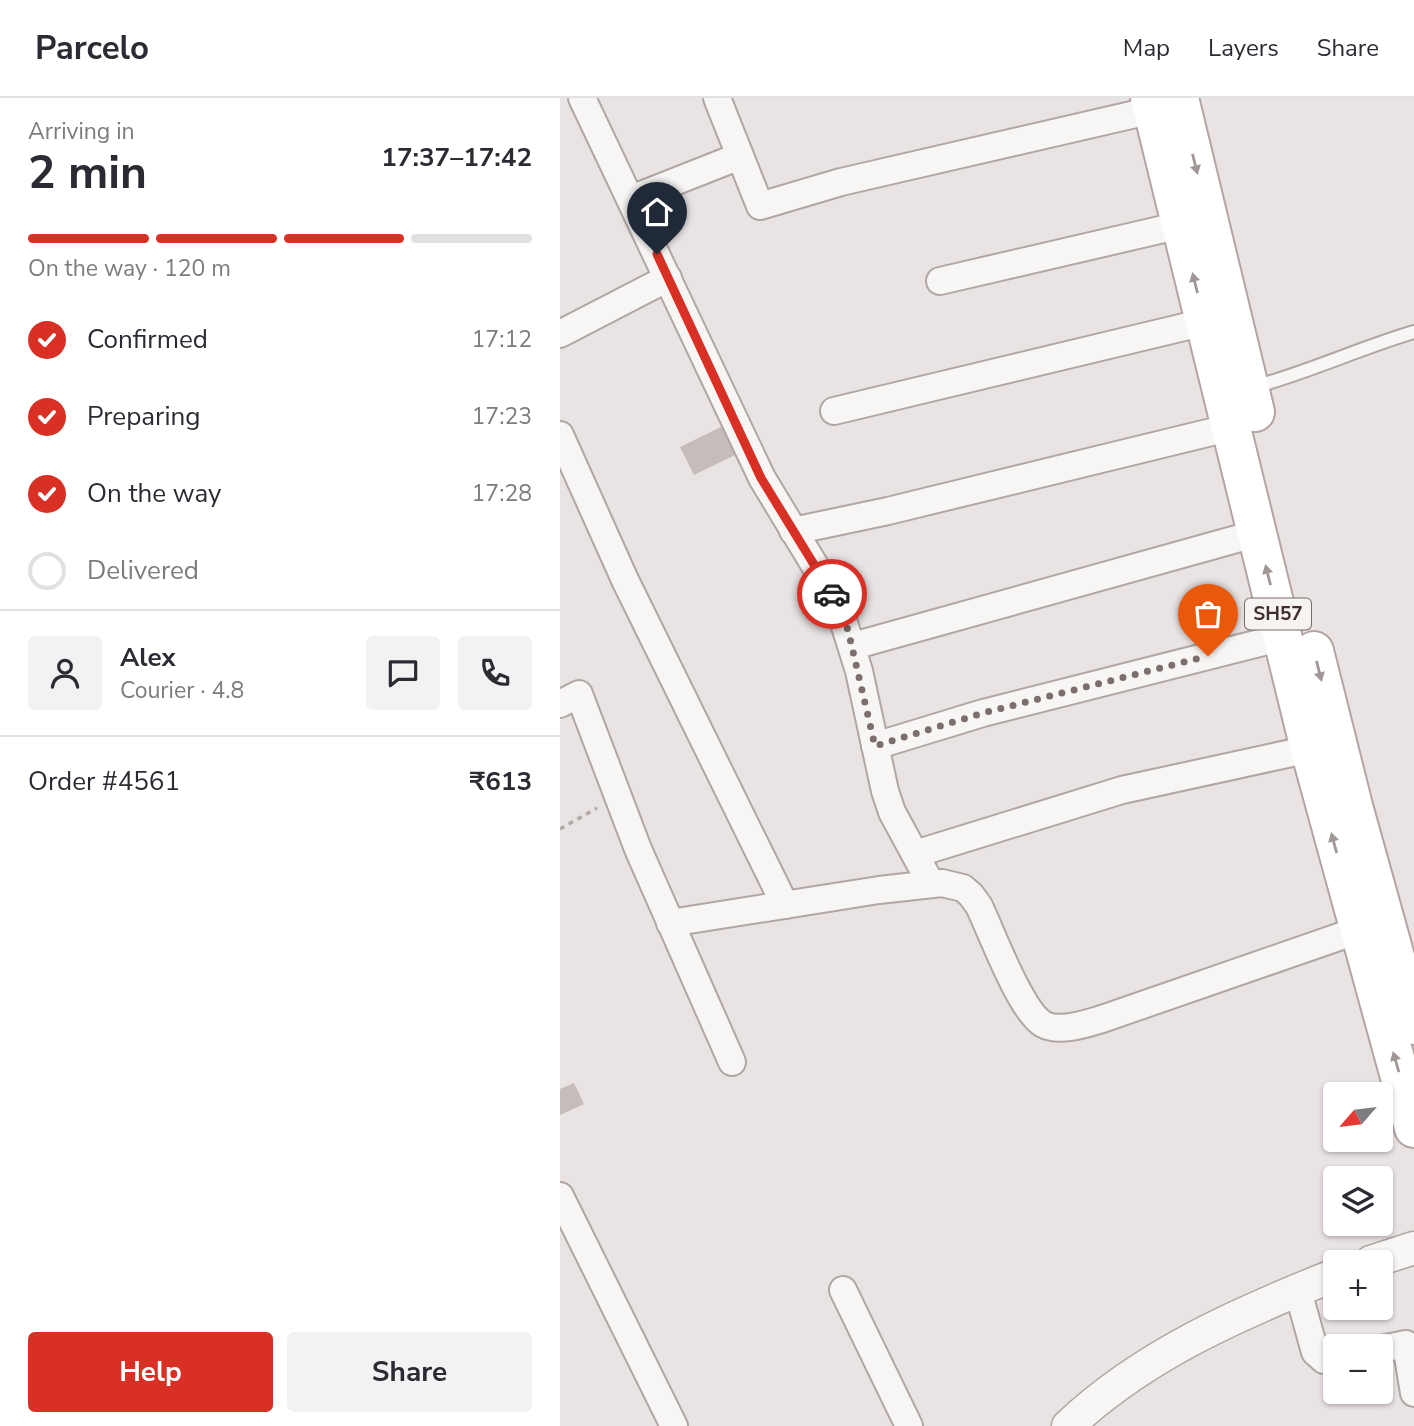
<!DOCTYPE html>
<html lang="en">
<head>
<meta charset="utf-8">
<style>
  :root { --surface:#fff; --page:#f2f2f3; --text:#2b2b33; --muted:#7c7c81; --line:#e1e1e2; --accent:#d93025 }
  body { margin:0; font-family:"Nunito Sans",sans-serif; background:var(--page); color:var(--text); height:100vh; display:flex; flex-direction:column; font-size:26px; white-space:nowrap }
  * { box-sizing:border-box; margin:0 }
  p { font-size:23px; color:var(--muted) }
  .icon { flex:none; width:38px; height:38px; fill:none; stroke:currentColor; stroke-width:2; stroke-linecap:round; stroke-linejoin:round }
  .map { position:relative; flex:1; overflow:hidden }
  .drawer { display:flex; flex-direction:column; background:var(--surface); width:560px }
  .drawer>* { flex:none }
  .needle { width:46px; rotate:242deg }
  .controls { position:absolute; left:763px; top:984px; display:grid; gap:14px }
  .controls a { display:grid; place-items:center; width:70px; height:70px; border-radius:7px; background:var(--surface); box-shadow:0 2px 5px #0004; font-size:35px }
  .pin { position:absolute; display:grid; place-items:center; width:60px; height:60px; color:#fff; margin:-72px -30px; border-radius:50% 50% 50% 0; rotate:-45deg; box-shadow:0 0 7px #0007 }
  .pin .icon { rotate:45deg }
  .courier { position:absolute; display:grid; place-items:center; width:70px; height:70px; margin:-35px; border:5px solid #d93025; border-radius:50%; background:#fff; color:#222; box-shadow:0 2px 9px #0007 }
  .head em { font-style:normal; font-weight:700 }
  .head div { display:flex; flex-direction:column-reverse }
  .head { display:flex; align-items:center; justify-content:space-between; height:119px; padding:0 28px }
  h1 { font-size:46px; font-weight:700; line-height:52px }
  .bar { display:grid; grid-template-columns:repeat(4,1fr); gap:10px 7px; align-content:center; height:84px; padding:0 28px }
  .bar i { height:9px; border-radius:5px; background:var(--line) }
  .bar .active { background:var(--accent) }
  .bar p { grid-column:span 4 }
  .line { display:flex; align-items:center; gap:18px; padding:0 28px; border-top:2px solid var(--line) }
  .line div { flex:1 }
  .round { display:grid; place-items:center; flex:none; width:74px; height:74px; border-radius:7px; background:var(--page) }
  ol { padding:0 28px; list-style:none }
  li { display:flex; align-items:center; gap:21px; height:77px }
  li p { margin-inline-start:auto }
  li .icon { padding:7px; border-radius:50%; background:var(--accent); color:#fff; stroke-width:4 }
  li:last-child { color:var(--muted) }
  li i { width:38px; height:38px; border:4px solid var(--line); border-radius:50% }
  .action { display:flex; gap:14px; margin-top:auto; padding:14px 28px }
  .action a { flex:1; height:80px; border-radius:7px; background:var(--accent); color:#fff; font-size:28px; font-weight:700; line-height:80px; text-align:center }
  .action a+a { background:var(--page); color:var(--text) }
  header { display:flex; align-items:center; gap:42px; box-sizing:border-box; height:98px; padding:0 35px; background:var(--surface); border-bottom:2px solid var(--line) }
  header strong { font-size:33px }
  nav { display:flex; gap:38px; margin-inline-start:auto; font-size:24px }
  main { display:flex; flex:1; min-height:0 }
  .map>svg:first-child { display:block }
</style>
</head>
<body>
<header>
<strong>Parcelo</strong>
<nav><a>Map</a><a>Layers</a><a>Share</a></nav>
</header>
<main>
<section class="drawer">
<div class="head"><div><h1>2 min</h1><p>Arriving in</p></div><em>17:37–17:42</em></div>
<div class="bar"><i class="active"></i><i class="active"></i><i class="active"></i><i></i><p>On the way · 120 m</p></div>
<ol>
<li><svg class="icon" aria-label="check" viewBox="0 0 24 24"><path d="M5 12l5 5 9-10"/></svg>Confirmed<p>17:12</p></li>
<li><svg class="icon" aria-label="check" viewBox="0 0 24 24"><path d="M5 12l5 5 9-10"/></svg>Preparing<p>17:23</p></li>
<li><svg class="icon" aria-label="check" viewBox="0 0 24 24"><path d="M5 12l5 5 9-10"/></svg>On the way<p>17:28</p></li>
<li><i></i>Delivered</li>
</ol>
<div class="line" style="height:126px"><a class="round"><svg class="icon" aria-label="person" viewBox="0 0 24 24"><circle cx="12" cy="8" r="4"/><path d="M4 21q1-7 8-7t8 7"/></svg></a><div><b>Alex</b><p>Courier · 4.8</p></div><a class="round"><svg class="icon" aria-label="chat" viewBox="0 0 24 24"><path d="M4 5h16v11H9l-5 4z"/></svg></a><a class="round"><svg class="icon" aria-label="phone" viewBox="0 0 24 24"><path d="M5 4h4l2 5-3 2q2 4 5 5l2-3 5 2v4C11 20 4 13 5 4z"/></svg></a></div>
<div class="line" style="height:91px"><div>Order #4561</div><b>₹613</b></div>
<div class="action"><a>Help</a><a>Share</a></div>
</section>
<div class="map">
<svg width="854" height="1328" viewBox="0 0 854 1328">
  <rect width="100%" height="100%" fill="#eae3e3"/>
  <!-- building -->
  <g fill="#c6bcba">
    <polygon points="165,327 179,355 134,377 120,349"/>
    <polygon points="14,985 24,1006 0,1017 0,991"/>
  </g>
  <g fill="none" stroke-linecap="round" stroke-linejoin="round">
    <defs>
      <path id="service" d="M694,289C749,274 800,250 854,234"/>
      <g id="minor">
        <polyline points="22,0 202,380 278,506 299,573 325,693 332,714 371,786"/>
        <polyline points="157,0 200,108 281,84 593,12"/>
        <polyline points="71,101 180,58"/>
        <polyline points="380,183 621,127"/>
        <polyline points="0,236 108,180"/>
        <polyline points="274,313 645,224"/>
        <polyline points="0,337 65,482 225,807"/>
        <polyline points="233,433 328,413 672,329"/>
        <polyline points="293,548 698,435"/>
        <polyline points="0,606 19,596 78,751 172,964"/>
        <polyline points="315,648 423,615 723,539"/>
        <polyline points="355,756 562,692 750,651"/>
        <path d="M110,825L319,792L382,785L403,790L411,797L419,808C432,835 460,912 483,926C499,935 525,926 542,921L816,826"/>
        <polyline points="0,1098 114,1328"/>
        <polyline points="283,1192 349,1328"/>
        <polyline points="738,1193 755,1254 764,1262 775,1260"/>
        <polyline points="821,1251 846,1246 854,1295"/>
      </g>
      <g id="tertiary">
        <polyline points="811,1164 854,1150"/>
        <path d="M508,1328C583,1257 680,1215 775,1177"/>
      </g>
      <g id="primary">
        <polyline points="590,0 750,651 854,1030"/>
        <polyline points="619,0 695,314"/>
        <polyline points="754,553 793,708 854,927"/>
      </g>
    </defs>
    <!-- service casing -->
    <use href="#service" stroke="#b0a6a5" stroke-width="16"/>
    <!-- minor casing -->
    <use href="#minor" stroke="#b0a6a5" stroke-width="30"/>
    <!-- tertiary casing -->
    <use href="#tertiary" stroke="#b0a6a5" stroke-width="35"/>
    <!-- primary casing -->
    <use href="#primary" stroke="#b4a5a3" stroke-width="42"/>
    <!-- path -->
    <polyline stroke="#b2aaa9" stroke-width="3.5" stroke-dasharray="5 5" stroke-linecap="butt" points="0,731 37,710"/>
    <!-- service -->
    <use href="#service" stroke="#f8f6f5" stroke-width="12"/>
    <!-- minor -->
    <use href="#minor" stroke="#f8f6f5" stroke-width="26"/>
    <!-- tertiary -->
    <use href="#tertiary" stroke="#f8f6f5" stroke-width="32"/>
    <!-- primary -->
    <use href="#primary" stroke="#fff" stroke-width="38"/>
  </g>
  <!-- one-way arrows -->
  <defs><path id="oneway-solid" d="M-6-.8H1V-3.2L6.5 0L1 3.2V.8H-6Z" transform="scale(1.75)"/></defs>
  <g fill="#a09796">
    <use href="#oneway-solid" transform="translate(635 66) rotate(76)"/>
    <use href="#oneway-solid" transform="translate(635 185) rotate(-104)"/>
    <use href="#oneway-solid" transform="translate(708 477) rotate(-104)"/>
    <use href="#oneway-solid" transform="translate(759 573) rotate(76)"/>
    <use href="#oneway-solid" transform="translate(774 745) rotate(-105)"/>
    <use href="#oneway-solid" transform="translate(836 964) rotate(-106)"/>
  </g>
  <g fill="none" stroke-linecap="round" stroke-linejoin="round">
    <!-- done -->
    <polyline stroke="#7c6e6c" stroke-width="7" stroke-dasharray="0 12.6" points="272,496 288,532 315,648 423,615 648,558"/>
    <!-- route -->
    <polyline stroke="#d93025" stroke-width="9" points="97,156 201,380 272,496"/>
  </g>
  <g text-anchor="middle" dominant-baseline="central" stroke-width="6" stroke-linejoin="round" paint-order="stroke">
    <!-- shield labels -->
    <rect fill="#f7f3f2" stroke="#776a67" stroke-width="2" x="685" y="500.5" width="66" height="31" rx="5"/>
    <g font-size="19" font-weight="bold" fill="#402f2c">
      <text x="718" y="516">SH57</text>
    </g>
  </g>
</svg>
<div class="controls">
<a><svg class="needle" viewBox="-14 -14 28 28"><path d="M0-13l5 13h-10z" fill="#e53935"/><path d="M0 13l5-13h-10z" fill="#7c7c81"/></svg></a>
<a><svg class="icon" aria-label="layers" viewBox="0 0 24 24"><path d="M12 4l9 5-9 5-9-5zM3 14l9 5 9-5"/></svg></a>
<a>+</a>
<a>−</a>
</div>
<div class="pin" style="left:648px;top:558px;background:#ea580c"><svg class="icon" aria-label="bag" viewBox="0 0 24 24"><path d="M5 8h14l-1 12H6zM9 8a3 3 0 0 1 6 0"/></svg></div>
<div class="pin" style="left:97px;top:156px;background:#1f2937"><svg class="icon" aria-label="home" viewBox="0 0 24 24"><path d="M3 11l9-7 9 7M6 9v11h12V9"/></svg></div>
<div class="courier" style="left:272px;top:496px"><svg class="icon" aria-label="car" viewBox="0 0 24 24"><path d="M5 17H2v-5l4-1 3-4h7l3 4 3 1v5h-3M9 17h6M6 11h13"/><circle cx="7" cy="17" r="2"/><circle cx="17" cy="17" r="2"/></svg></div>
</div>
</main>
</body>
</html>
